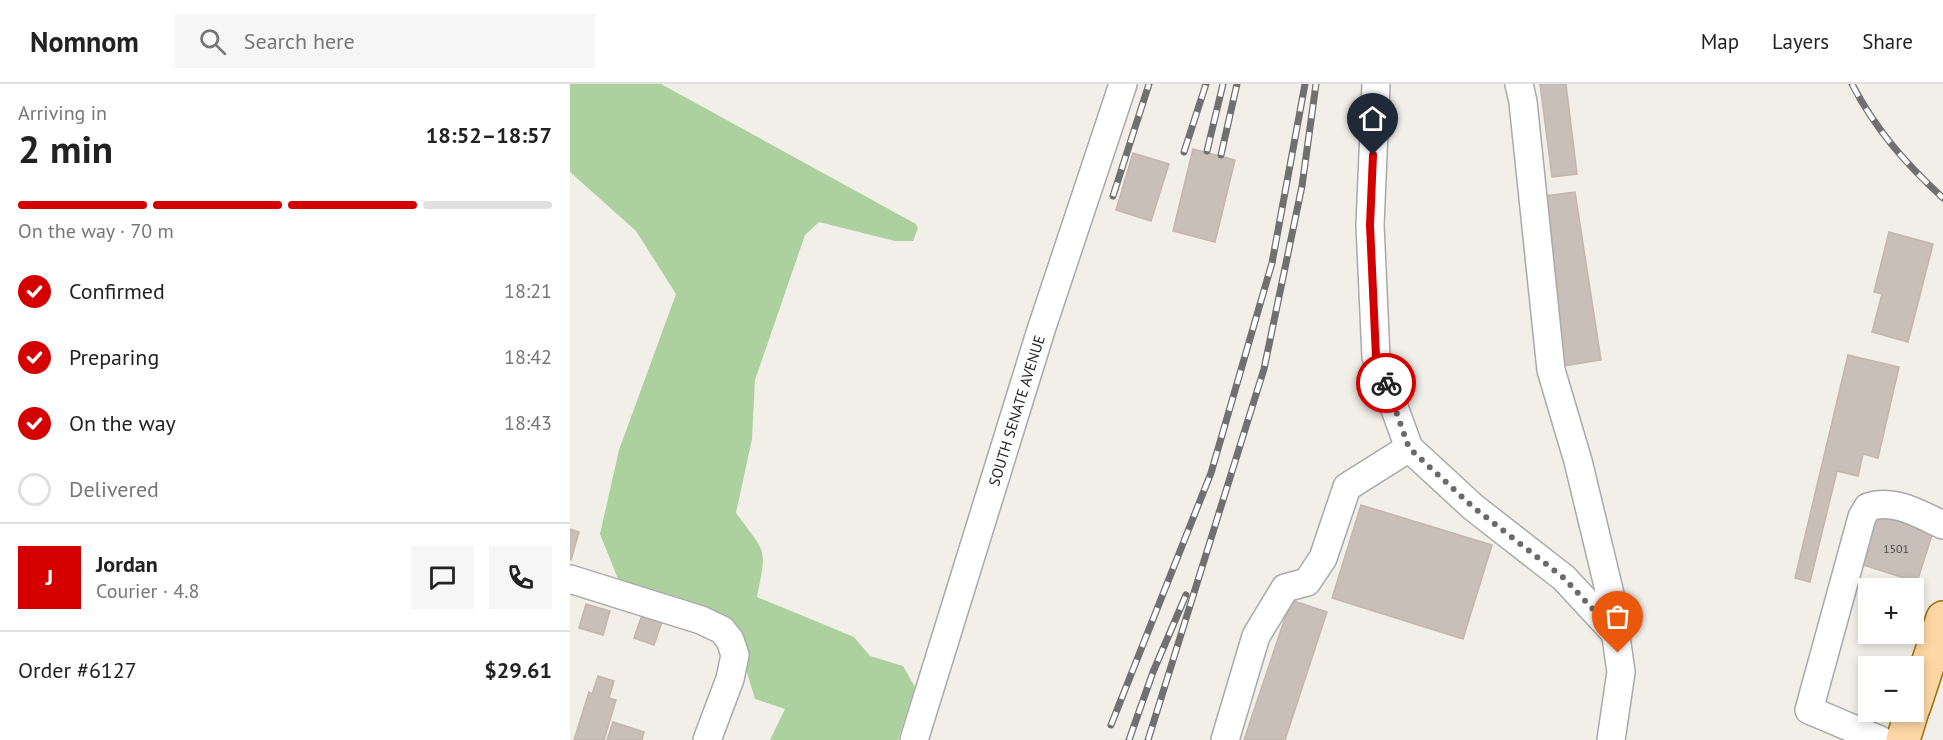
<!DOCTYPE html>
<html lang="en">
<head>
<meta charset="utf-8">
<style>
  :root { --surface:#fff; --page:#f6f6f6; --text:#222; --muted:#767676; --line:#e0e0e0; --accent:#d40000 }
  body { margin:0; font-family:"PT Sans",sans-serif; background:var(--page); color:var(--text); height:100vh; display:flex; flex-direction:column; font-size:22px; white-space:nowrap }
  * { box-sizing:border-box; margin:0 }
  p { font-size:20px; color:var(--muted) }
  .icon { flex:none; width:33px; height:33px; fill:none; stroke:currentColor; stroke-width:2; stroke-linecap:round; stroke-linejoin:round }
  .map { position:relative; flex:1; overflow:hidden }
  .drawer { display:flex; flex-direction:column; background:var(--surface); width:570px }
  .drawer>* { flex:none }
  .tools { position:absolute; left:1288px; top:494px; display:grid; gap:12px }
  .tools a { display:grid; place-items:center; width:66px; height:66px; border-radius:0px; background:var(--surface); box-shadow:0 3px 9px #0003; font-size:30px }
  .pin { position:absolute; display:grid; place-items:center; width:51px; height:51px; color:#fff; margin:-62px -26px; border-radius:50% 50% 50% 0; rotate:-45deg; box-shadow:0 0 6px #0007 }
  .pin .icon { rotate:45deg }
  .courier { position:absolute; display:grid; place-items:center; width:60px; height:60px; margin:-30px; border:4px solid #d40000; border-radius:50%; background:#fff; color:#222; box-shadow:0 2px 8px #0007 }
  .summary em { font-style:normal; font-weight:800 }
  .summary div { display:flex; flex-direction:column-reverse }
  .summary { display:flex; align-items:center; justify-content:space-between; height:102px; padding:0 18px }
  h1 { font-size:39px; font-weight:800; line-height:45px }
  .bar { display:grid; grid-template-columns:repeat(4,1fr); gap:9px 6px; align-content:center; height:72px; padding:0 18px }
  .bar i { height:8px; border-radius:4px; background:var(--line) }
  .bar .on { background:var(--accent) }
  .bar p { grid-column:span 4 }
  .line { display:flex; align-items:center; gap:15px; padding:0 18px; border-top:2px solid var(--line) }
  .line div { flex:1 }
  .round { display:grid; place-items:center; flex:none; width:63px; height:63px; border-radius:0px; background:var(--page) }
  ol { padding:0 18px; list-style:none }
  li { display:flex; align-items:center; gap:18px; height:66px }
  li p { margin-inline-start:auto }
  li .icon { padding:6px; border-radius:50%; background:var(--accent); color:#fff; stroke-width:4 }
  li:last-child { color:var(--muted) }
  li i { width:33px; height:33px; border:3px solid var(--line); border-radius:50% }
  header { display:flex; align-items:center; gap:36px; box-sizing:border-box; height:84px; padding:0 30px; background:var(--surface); border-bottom:2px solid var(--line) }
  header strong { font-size:28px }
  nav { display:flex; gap:33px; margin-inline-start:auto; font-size:21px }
  .search { width:420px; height:54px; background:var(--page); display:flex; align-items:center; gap:15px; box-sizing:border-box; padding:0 21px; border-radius:0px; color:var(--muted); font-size:22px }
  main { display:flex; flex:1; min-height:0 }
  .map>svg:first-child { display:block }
</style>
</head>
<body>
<header>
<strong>Nomnom</strong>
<div class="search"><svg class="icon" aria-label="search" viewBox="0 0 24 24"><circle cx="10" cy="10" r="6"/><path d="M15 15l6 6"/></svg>Search here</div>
<nav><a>Map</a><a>Layers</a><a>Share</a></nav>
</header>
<main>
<section class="drawer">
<div class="summary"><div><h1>2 min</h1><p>Arriving in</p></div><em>18:52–18:57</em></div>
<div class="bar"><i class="on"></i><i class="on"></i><i class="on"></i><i></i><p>On the way · 70 m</p></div>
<ol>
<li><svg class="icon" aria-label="check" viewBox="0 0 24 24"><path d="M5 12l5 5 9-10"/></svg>Confirmed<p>18:21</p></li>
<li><svg class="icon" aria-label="check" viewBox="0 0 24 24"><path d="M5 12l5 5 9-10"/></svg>Preparing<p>18:42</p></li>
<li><svg class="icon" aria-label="check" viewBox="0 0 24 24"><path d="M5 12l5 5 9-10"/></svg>On the way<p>18:43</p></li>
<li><i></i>Delivered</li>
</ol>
<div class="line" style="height:108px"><b class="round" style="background:var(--accent);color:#fff">J</b><div><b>Jordan</b><p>Courier · 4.8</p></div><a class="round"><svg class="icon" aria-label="chat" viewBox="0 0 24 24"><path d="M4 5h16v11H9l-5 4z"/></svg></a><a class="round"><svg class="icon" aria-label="phone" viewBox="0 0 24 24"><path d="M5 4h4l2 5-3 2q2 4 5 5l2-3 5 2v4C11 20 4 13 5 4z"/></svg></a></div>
<div class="line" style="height:78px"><div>Order #6127</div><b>$29.61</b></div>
</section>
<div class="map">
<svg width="1373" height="656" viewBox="0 0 1373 656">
  <rect width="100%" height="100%" fill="#f2efe9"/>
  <!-- forest -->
  <path fill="#add19e" d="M0,0H91L346,140L348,144L343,157H325L249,138L235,151L185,296L182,355L166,429C197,471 197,462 187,513L284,553L300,572L333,582L345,603L328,656H200L215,625L185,615L169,562L52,505L30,450L49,366L106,210L66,147L0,88Z"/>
  <!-- building -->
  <g fill="#c7bfb8" stroke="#c4b6ab" stroke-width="1.5">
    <polygon points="970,0 996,0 1007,90 982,93"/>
    <polygon points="623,65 665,76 645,158 603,147"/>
    <polygon points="563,69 599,80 581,137 546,126"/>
    <polygon points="1005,108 1031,276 994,282 967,113"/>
    <polygon points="1319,148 1363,160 1338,258 1302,248 1312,210 1304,208"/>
    <polygon points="1278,271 1329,283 1308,374 1293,370 1288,392 1267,387 1240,498 1225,494"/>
    <polygon points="791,421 922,461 893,555 762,514"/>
    <polygon points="1305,430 1363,448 1347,498 1290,480"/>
    <polygon points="0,445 9,448 1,476 0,476"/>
    <polygon points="721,516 757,528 715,656 674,656"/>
    <polygon points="16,520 40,527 33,551 9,544"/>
    <polygon points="73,528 93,535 84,561 64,554"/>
    <polygon points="28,592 44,597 39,614 46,616 34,656 4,656 19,608 22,610"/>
    <polygon points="43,638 74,648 72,656 37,656"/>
  </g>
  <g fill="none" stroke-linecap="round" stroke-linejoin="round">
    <defs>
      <g id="minor">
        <polyline points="806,0 800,141 806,273 839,364 903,423 994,494 1046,550"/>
        <polyline points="949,0 953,18 981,286 1008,377 1040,510 1051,588 1041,656"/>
        <polyline points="0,495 131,536 152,546 160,556 165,571 160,595 137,656"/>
        <path id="s1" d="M344,656L471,246L553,0"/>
        <polyline points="655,656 686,552 715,504 737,498 753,474 777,403 839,364"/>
        <path d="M1310,656L1239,626L1292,433L1298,423C1324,414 1349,430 1373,441"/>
      </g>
      <g id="major">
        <polyline points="1344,622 1373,534"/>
        <polyline points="1333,656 1342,627"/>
      </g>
    </defs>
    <!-- minor casing -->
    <use href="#minor" stroke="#a9a9a9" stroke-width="30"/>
    <!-- major casing -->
    <use href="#major" stroke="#a06b00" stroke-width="36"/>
    <!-- minor -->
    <use href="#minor" stroke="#fff" stroke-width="27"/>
    <!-- major -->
    <use href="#major" stroke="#fcd6a4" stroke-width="33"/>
    <defs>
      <g id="rail">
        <path d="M1282,0C1305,45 1336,80 1373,114"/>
        <polyline points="637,67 653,0"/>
        <polyline points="614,68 636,0"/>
        <polyline points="651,71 667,0"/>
        <polyline points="543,112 579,0"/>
        <polyline points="541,641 641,389 702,179 735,0"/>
        <polyline points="559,656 583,588 616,511"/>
        <polyline points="578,656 694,285 732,102 746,0"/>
      </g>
    </defs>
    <!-- rail casing -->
    <use href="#rail" stroke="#707070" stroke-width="7"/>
    <!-- rail -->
    <use href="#rail" stroke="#fff" stroke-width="4.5" stroke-dasharray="14" stroke-linecap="butt"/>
  </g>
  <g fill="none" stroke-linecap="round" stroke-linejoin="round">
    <!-- done -->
    <polyline stroke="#6b6a68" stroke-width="6" stroke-dasharray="0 10.8" points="816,299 839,364 903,423 994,494 1046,550 1048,569"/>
    <!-- route -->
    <polyline stroke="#d40000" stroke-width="8" points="803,71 800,141 806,273 816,299"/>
  </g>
  <g text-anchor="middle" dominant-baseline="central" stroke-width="6" stroke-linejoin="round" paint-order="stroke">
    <!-- number labels -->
    <g font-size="12" fill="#4b4948">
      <text x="1326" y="464">1501</text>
    </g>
    <!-- street labels -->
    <g font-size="15" fill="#222" stroke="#fff">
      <text stroke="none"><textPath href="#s1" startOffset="345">SOUTH SENATE AVENUE</textPath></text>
    </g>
  </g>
</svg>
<div class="tools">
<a>+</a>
<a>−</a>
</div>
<div class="pin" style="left:1048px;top:569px;background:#ea580c"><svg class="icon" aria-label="bag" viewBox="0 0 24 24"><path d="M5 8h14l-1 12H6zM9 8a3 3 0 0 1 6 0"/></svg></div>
<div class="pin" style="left:803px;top:71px;background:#1f2937"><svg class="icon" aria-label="home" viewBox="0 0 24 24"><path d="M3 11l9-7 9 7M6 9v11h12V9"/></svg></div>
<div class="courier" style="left:816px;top:299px"><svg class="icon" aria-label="bike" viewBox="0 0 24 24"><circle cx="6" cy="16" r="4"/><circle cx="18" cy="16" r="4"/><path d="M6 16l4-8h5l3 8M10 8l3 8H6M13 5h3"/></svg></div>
</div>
</main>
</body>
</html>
